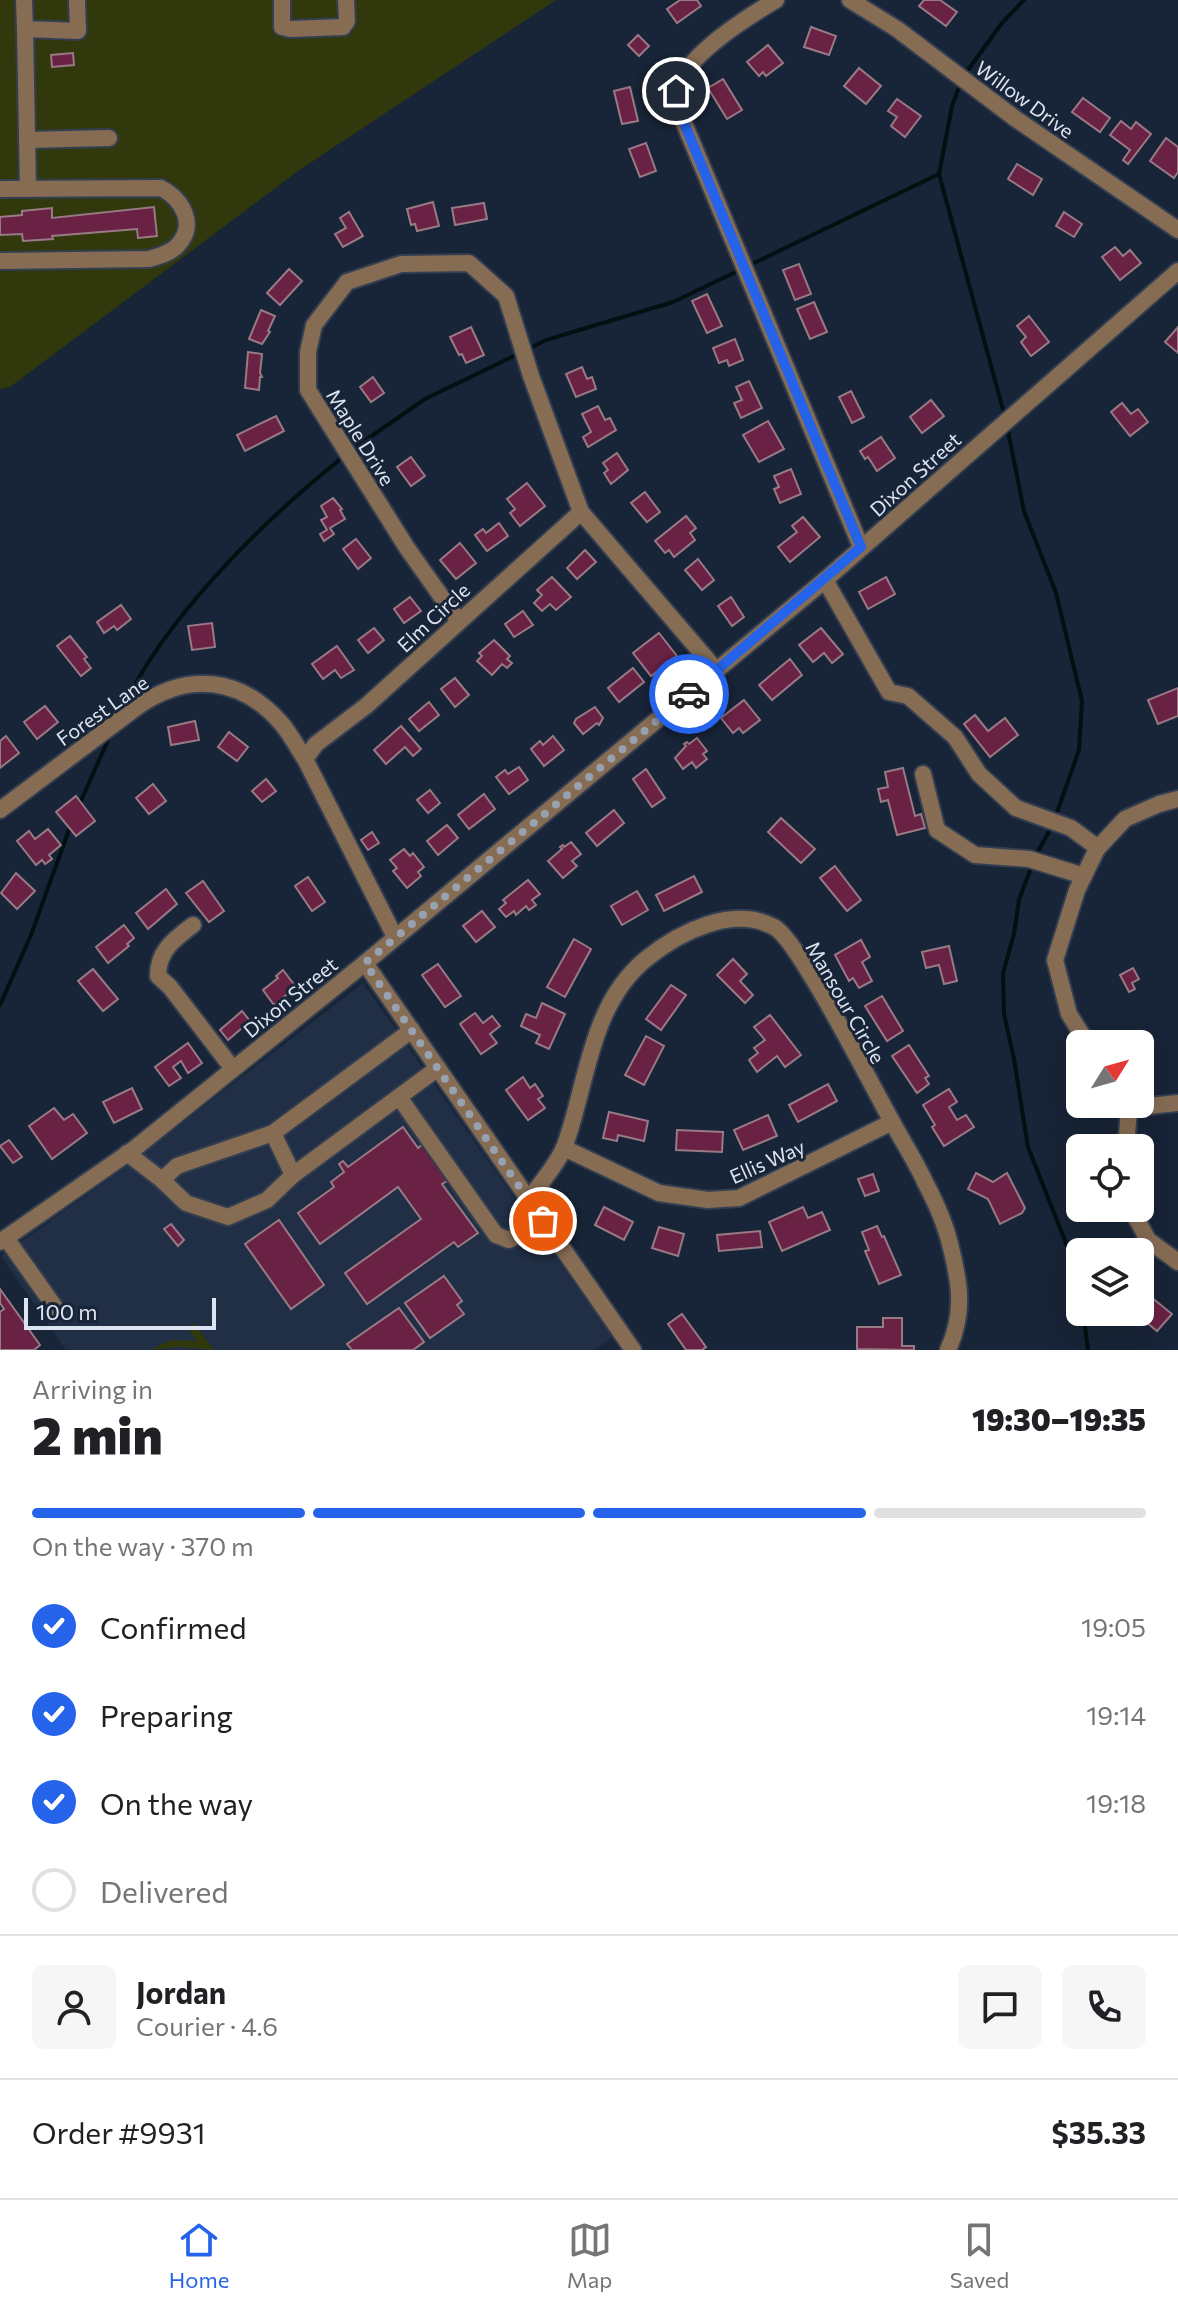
<!DOCTYPE html>
<html lang="en">
<head>
<meta charset="utf-8">
<style>
  :root { --surface:#fff; --page:#f6f6f6; --text:#202124; --muted:#757577; --line:#e0e0e0; --accent:#2563eb }
  body { margin:0; font-family:Commissioner,sans-serif; background:var(--page); color:var(--text); height:100vh; display:flex; flex-direction:column; font-size:30px; white-space:nowrap }
  * { box-sizing:border-box; margin:0 }
  p { font-size:26px; color:var(--muted) }
  .icon { flex:none; width:44px; height:44px; fill:none; stroke:currentColor; stroke-width:2; stroke-linecap:round; stroke-linejoin:round }
  .map { position:relative; height:1350px; overflow:hidden }
  .panel { display:flex; flex-direction:column; background:var(--surface); flex:1 }
  .panel>* { flex:none }
  .needle { width:52px; rotate:53deg }
  .controls { position:absolute; left:1066px; top:1030px; display:grid; gap:16px }
  .controls a { display:grid; place-items:center; width:88px; height:88px; border-radius:12px; background:var(--surface); box-shadow:0 8px 32px #0002; font-size:40px }
  .scale { position:absolute; left:24px; bottom:20px; width:192px; box-sizing:border-box; padding-left:8px; border:4px solid #dce4f1; border-top:0; font-size:22px; line-height:28px; white-space:nowrap; color:#dce4f1; -webkit-text-stroke:6px #182437; paint-order:stroke }
  .pin { position:absolute; display:grid; place-items:center; width:68px; height:68px; color:#fff; margin:-34px; border:4px solid #fff; border-radius:50%; box-shadow:0 2px 8px #0007 }
  .courier { position:absolute; display:grid; place-items:center; width:80px; height:80px; margin:-40px; border:6px solid #2563eb; border-radius:50%; background:#fff; color:#222; box-shadow:0 2px 10px #0007 }
  .overview em { font-style:normal; font-weight:800 }
  .overview div { display:flex; flex-direction:column-reverse }
  .overview { display:flex; align-items:center; justify-content:space-between; height:136px; padding:0 32px }
  h1 { font-size:52px; font-weight:800; line-height:60px }
  .bar { display:grid; grid-template-columns:repeat(4,1fr); gap:12px 8px; align-content:center; height:96px; padding:0 32px }
  .bar i { height:10px; border-radius:6px; background:var(--line) }
  .bar .active { background:var(--accent) }
  .bar p { grid-column:span 4 }
  .line { display:flex; align-items:center; gap:20px; padding:0 32px; border-top:2px solid var(--line) }
  .line div { flex:1 }
  .round { display:grid; place-items:center; flex:none; width:84px; height:84px; border-radius:12px; background:var(--page) }
  ol { padding:0 32px; list-style:none }
  li { display:flex; align-items:center; gap:24px; height:88px }
  li p { margin-inline-start:auto }
  li .icon { padding:8px; border-radius:50%; background:var(--accent); color:#fff; stroke-width:4 }
  li:last-child { color:var(--muted) }
  li i { width:44px; height:44px; border:4px solid var(--line); border-radius:50% }
  .dock { display:flex; justify-content:space-around; align-items:center; height:112px; border-top:2px solid var(--line); background:var(--surface); font-size:22px; color:var(--muted) }
  .dock a { display:grid; justify-items:center; gap:4px }
  .dock .active { color:var(--accent) }
  .map>svg:first-child { display:block }
</style>
</head>
<body>
<div class="map">
<svg width="1178" height="1350" viewBox="0 0 1178 1350">
  <rect width="100%" height="100%" fill="#182437"/>
  <!-- built -->
  <polygon fill="#202f46" points="363,983 612,1337 595,1350 66,1350 1,1256 119,1172"/>
  <!-- green -->
  <g fill="#31380b">
    <polygon points="0,0 556,0 298,171 10,387 0,389"/>
    <polygon points="194,1323 214,1350 180,1347 150,1350 171,1340 197,1341 187,1328"/>
  </g>
  <g fill="none" stroke-linecap="round" stroke-linejoin="round">
    <!-- stream -->
    <g stroke="#021011" stroke-width="4">
      <polyline points="965,74 1002,23 1024,0"/>
      <polyline points="961,82 952,106 939,174 1005,417"/>
      <polyline points="750,265 939,174"/>
      <polyline points="526,350 546,340 673,302 742,269"/>
      <polyline points="1007,426 1024,511 1056,593 1082,701 1079,750 1055,818"/>
      <polyline points="350,451 425,399 518,354"/>
      <path d="M122,710C164,618 264,520 343,457"/>
      <polyline points="79,805 110,736"/>
      <polyline points="1035,857 1052,826"/>
      <polyline points="1032,865 1019,900 1014,934 1003,973 1004,1014 1014,1059 1028,1147 1077,1271 1080,1291"/>
      <polyline points="0,1005 31,935 71,824"/>
      <polyline points="1083,1312 1088,1350"/>
    </g>
  </g>
  <!-- building -->
  <g fill="#692144" stroke="#987a85" stroke-width="2">
    <polygon points="680,0 697,0 701,6 677,23 667,9"/>
    <polygon points="924,0 940,0 957,12 946,26 919,6"/>
    <polygon points="811,27 836,36 829,55 804,47"/>
    <polygon points="638,35 649,46 639,56 628,45"/>
    <polygon points="768,45 783,63 766,76 763,72 759,76 747,62"/>
    <polygon points="73,53 74,65 52,67 51,55"/>
    <polygon points="859,68 881,86 866,104 844,86"/>
    <polygon points="723,79 742,110 727,119 708,88"/>
    <polygon points="630,87 638,121 622,124 614,91"/>
    <polygon points="1083,98 1110,118 1100,132 1072,112"/>
    <polygon points="897,99 921,116 905,137 891,126 897,117 888,111"/>
    <polygon points="1121,121 1131,129 1136,122 1151,134 1128,164 1123,160 1130,150 1110,135"/>
    <polygon points="1166,138 1178,147 1178,172 1174,178 1150,161"/>
    <polygon points="646,143 656,171 640,177 629,149"/>
    <polygon points="1017,164 1042,179 1033,195 1008,179"/>
    <polygon points="433,202 439,226 417,231 415,224 411,225 407,209"/>
    <polygon points="484,203 487,219 455,225 452,208"/>
    <polygon points="154,207 157,236 138,238 137,229 52,236 53,239 23,241 22,234 0,235 0,217 22,215 22,211 52,208 52,218"/>
    <polygon points="349,212 363,236 343,247 335,234 346,228 340,218"/>
    <polygon points="1064,212 1082,224 1074,237 1056,226"/>
    <polygon points="1115,247 1123,256 1130,250 1141,263 1120,280 1102,257"/>
    <polygon points="799,264 811,294 795,300 783,270"/>
    <polygon points="289,269 302,281 280,305 267,293"/>
    <polygon points="707,294 722,326 707,333 692,301"/>
    <polygon points="814,302 827,332 810,339 797,309"/>
    <polygon points="261,310 275,316 268,331 270,332 262,344 249,339"/>
    <polygon points="1029,316 1049,342 1031,356 1021,342 1026,337 1017,326"/>
    <polygon points="471,327 484,355 466,363 462,354 459,355 450,337"/>
    <polygon points="1178,327 1178,353 1165,342"/>
    <polygon points="735,339 743,360 729,366 727,360 719,363 713,348"/>
    <polygon points="248,352 262,354 260,373 262,377 260,377 259,390 245,388"/>
    <polygon points="582,367 587,379 592,377 596,389 576,397 566,374"/>
    <polygon points="373,377 384,393 371,402 360,387"/>
    <polygon points="749,381 762,408 741,418 734,403 742,400 736,387"/>
    <polygon points="851,391 864,417 852,423 839,397"/>
    <polygon points="931,400 944,416 922,433 910,417"/>
    <polygon points="1122,403 1131,414 1138,409 1148,422 1130,436 1111,412"/>
    <polygon points="598,406 605,420 610,418 616,430 588,447 583,437 591,432 582,414"/>
    <polygon points="276,416 284,431 245,451 237,435"/>
    <polygon points="768,421 784,449 759,462 743,435"/>
    <polygon points="881,437 895,458 877,471 868,457 865,459 860,451"/>
    <polygon points="617,453 628,470 611,484 604,473 608,470 603,463"/>
    <polygon points="411,457 425,476 411,486 397,467"/>
    <polygon points="791,469 801,494 780,503 774,489 779,487 774,476"/>
    <polygon points="527,483 545,506 520,526 510,513 515,509 507,499"/>
    <polygon points="645,492 660,512 647,522 631,503"/>
    <polygon points="333,498 342,509 340,510 345,519 330,528 334,534 324,541 320,534 327,530 321,520 327,517 321,506"/>
    <polygon points="686,516 696,528 690,533 695,540 674,557 669,550 665,553 655,541"/>
    <polygon points="803,517 820,537 790,562 778,547 797,532 792,526"/>
    <polygon points="499,523 508,536 487,551 475,535 483,529 486,533"/>
    <polygon points="356,539 371,558 358,569 343,549"/>
    <polygon points="460,543 476,563 456,579 440,560"/>
    <polygon points="585,550 596,562 577,579 567,568"/>
    <polygon points="698,559 714,580 702,590 685,570"/>
    <polygon points="552,577 571,597 556,610 550,604 542,611 534,603 542,595 537,590"/>
    <polygon points="886,577 895,594 868,609 859,592"/>
    <polygon points="410,597 421,611 404,623 394,609"/>
    <polygon points="731,597 744,617 732,626 718,606"/>
    <polygon points="121,605 131,619 117,630 114,626 104,633 97,622"/>
    <polygon points="523,611 533,625 514,637 505,624"/>
    <polygon points="212,623 215,647 192,650 188,626"/>
    <polygon points="374,628 384,640 368,653 358,640"/>
    <polygon points="821,628 843,654 832,663 824,653 813,662 799,645"/>
    <polygon points="659,633 677,656 651,676 633,653"/>
    <polygon points="70,636 87,657 84,659 91,668 81,676 57,646"/>
    <polygon points="494,640 510,656 507,659 512,663 507,668 502,664 492,675 477,661 482,656 479,653"/>
    <polygon points="337,646 354,670 341,678 335,670 323,679 312,664"/>
    <polygon points="790,659 802,675 772,700 759,685"/>
    <polygon points="633,668 644,682 619,702 608,688"/>
    <polygon points="455,678 469,695 455,707 441,689"/>
    <polygon points="1178,688 1178,716 1158,724 1148,700"/>
    <polygon points="744,700 760,720 743,733 739,728 733,733 721,718"/>
    <polygon points="429,702 439,715 419,731 409,719"/>
    <polygon points="45,706 58,722 37,739 24,722"/>
    <polygon points="595,707 603,718 599,725 597,723 583,734 574,723 576,719"/>
    <polygon points="975,715 988,731 1005,718 1018,735 990,757 964,724"/>
    <polygon points="195,721 199,740 171,745 168,727"/>
    <polygon points="401,726 421,749 413,756 405,747 386,764 374,750"/>
    <polygon points="229,732 248,747 237,761 218,747"/>
    <polygon points="6,736 19,753 0,768 0,741"/>
    <polygon points="553,736 564,750 544,766 531,749 540,741 543,745"/>
    <polygon points="697,738 707,751 703,754 707,759 696,768 692,762 683,769 675,758 686,746 684,744 687,742 689,744"/>
    <polygon points="519,767 528,780 509,794 496,777 505,770 508,774"/>
    <polygon points="903,768 915,816 921,814 925,828 897,835 888,800 881,802 878,789 888,787 885,772"/>
    <polygon points="646,769 665,798 652,807 633,779"/>
    <polygon points="266,779 276,791 262,802 252,791"/>
    <polygon points="153,784 166,801 149,814 136,798"/>
    <polygon points="430,790 440,803 428,813 417,800"/>
    <polygon points="484,794 495,809 469,829 458,815"/>
    <polygon points="76,796 95,821 76,836 56,812"/>
    <polygon points="614,810 624,823 597,846 586,833"/>
    <polygon points="781,818 815,849 801,863 768,832"/>
    <polygon points="447,825 458,838 438,855 427,841"/>
    <polygon points="48,829 61,845 49,855 52,859 45,864 42,860 36,865 17,841 29,831 35,839"/>
    <polygon points="372,832 379,843 368,850 361,840"/>
    <polygon points="571,842 581,854 572,861 577,866 563,878 548,861 562,849 560,847 563,845 564,847"/>
    <polygon points="404,849 410,856 413,853 424,867 418,872 421,876 407,888 393,871 397,868 390,860"/>
    <polygon points="835,866 861,900 847,911 820,878"/>
    <polygon points="16,873 35,891 17,909 1,893"/>
    <polygon points="694,876 702,892 664,911 656,895"/>
    <polygon points="308,877 325,902 312,911 295,886"/>
    <polygon points="528,880 540,894 532,900 536,905 529,910 526,906 516,915 514,911 506,917 499,909 506,903 503,900"/>
    <polygon points="203,881 224,911 209,922 186,893"/>
    <polygon points="166,889 177,904 148,929 136,913"/>
    <polygon points="637,891 648,910 622,925 611,906"/>
    <polygon points="482,911 495,927 476,942 463,926"/>
    <polygon points="124,925 134,938 127,944 129,946 108,963 96,947"/>
    <polygon points="574,939 591,949 565,997 547,987"/>
    <polygon points="861,940 870,957 862,962 872,981 859,988 853,978 849,981 835,955"/>
    <polygon points="949,946 957,981 944,984 939,965 926,968 922,952"/>
    <polygon points="733,959 747,974 740,981 753,995 745,1003 717,975"/>
    <polygon points="438,964 461,996 445,1007 422,975"/>
    <polygon points="1133,968 1139,979 1132,983 1135,989 1129,992 1120,975"/>
    <polygon points="93,969 118,999 103,1011 78,981"/>
    <polygon points="283,970 296,987 274,1005 263,990 278,978 276,976"/>
    <polygon points="671,985 686,995 661,1030 646,1019"/>
    <polygon points="882,996 903,1031 887,1041 865,1006"/>
    <polygon points="542,1003 565,1014 549,1049 536,1043 540,1035 521,1026 526,1014 536,1018"/>
    <polygon points="242,1011 250,1021 228,1040 220,1030"/>
    <polygon points="475,1013 483,1023 492,1016 500,1026 490,1034 497,1043 481,1054 460,1024"/>
    <polygon points="770,1015 801,1055 785,1067 777,1056 757,1072 749,1060 758,1053 754,1048 765,1040 754,1027"/>
    <polygon points="646,1036 664,1046 644,1085 625,1075"/>
    <polygon points="188,1043 202,1063 188,1073 181,1061 173,1067 181,1078 169,1086 155,1067"/>
    <polygon points="909,1045 929,1076 925,1078 929,1084 917,1093 892,1056"/>
    <polygon points="523,1077 530,1088 535,1084 543,1096 538,1099 545,1108 528,1120 506,1090"/>
    <polygon points="828,1084 837,1101 798,1122 789,1105"/>
    <polygon points="132,1088 142,1109 114,1123 103,1102"/>
    <polygon points="949,1089 957,1102 949,1107 957,1120 966,1115 974,1127 944,1146 932,1127 935,1125 923,1105"/>
    <polygon points="54,1108 64,1120 73,1114 87,1133 52,1159 29,1126"/>
    <polygon points="609,1112 648,1121 644,1141 618,1135 617,1141 603,1138"/>
    <polygon points="768,1115 777,1136 743,1150 734,1130"/>
    <polygon points="403,1127 418,1148 423,1144 449,1180 442,1184 478,1233 458,1247 454,1242 367,1304 345,1273 421,1219 398,1187 320,1244 298,1213 334,1187 331,1182 344,1172 339,1164 343,1161 348,1167"/>
    <polygon points="677,1130 723,1132 722,1152 676,1150"/>
    <polygon points="9,1140 22,1157 13,1163 0,1146"/>
    <polygon points="976,1173 993,1182 1007,1173 1025,1208 1022,1213 1000,1224 988,1199 968,1189"/>
    <polygon points="873,1174 879,1191 865,1196 858,1179"/>
    <polygon points="604,1207 633,1222 624,1240 595,1225"/>
    <polygon points="803,1207 808,1218 822,1212 830,1230 782,1251 769,1222"/>
    <polygon points="279,1220 324,1285 291,1309 245,1244"/>
    <polygon points="171,1224 184,1240 178,1246 164,1229"/>
    <polygon points="877,1226 882,1237 884,1236 901,1275 879,1284 865,1251 869,1250 862,1232"/>
    <polygon points="659,1227 684,1234 678,1256 652,1248"/>
    <polygon points="760,1231 762,1247 719,1251 717,1235"/>
    <polygon points="444,1276 462,1301 457,1305 464,1314 430,1338 405,1303"/>
    <polygon points="1140,1288 1172,1314 1157,1331 1134,1312 1140,1312"/>
    <polygon points="0,1289 40,1345 34,1350 0,1350 0,1312 4,1309 0,1303"/>
    <polygon points="399,1308 424,1342 413,1350 352,1350 347,1344"/>
    <polygon points="682,1314 706,1347 702,1350 686,1350 668,1324"/>
    <polygon points="883,1318 902,1318 902,1346 914,1346 914,1350 857,1349 857,1327 883,1327"/>
  </g>
  <g fill="none" stroke-linecap="round" stroke-linejoin="round">
    <defs>
      <g id="minor">
        <polyline points="24,0 25,29 78,31 77,0"/>
        <polyline points="282,0 282,27 290,29 343,27 347,21 346,0"/>
        <path d="M776,0C749,16 679,59 677,93C676,98 678,106 679,111L861,547"/>
        <polyline points="850,0 897,29 1016,119 1178,230"/>
        <polyline points="25,29 28,188"/>
        <polyline points="27,140 109,138"/>
        <path d="M0,189L161,188C182,199 197,224 178,245C171,253 159,256 149,259L0,261"/>
        <polyline points="825,580 889,692 908,696 955,737 979,774 1016,808 1071,828 1098,848"/>
        <polyline points="458,620 407,548 308,390 308,352 314,325 347,282 401,264 469,263 506,296 531,376 581,512 717,671"/>
        <polyline points="923,774 937,830 975,855 1029,859 1084,876"/>
        <path d="M0,810L137,707C187,672 240,676 281,723C290,733 297,747 305,759"/>
        <path d="M193,925C173,940 158,951 158,976L170,987L233,1069"/>
        <polyline points="395,937 305,759 316,744 366,706 581,512"/>
        <polyline points="365,963 633,1350"/>
        <polyline points="1088,1044 1069,1014 1055,960 1077,890 1097,849 1125,819 1159,804 1178,799"/>
        <polyline points="399,1097 496,1235 509,1240 543,1221"/>
        <polyline points="1129,1108 1178,1103"/>
        <polyline points="564,1148 659,1193 708,1200 739,1198 892,1122"/>
        <polyline points="1126,1148 1129,1108 1126,1104"/>
        <polyline points="127,1153 162,1180 177,1166 273,1133 412,1030"/>
        <polyline points="293,1175 438,1068"/>
        <polyline points="162,1180 186,1203 228,1217 267,1200 293,1175 273,1133"/>
        <path d="M529,1200C540,1183 558,1164 565,1145C588,1081 590,1005 646,959C679,932 733,905 774,927C798,939 872,1086 890,1118C901,1139 915,1160 925,1182C935,1201 945,1223 950,1244C960,1283 965,1312 948,1350"/>
        <polyline points="1131,1208 1148,1240 1178,1262"/>
        <polyline points="6,1238 57,1310"/>
        <polyline points="0,1242 134,1149 365,963 825,580 1178,271"/>
      </g>
    </defs>
    <!-- minor casing -->
    <use href="#minor" stroke="#333f51" stroke-width="20"/>
    <!-- minor -->
    <use href="#minor" stroke="#866c53" stroke-width="16"/>
  </g>
  <g fill="none" stroke-linecap="round" stroke-linejoin="round">
    <!-- done -->
    <polyline stroke="#97a1b0" stroke-width="8" stroke-dasharray="0 14.4" points="543,1221 365,963 689,694"/>
    <!-- route -->
    <polyline stroke="#2563eb" stroke-width="10" points="676,91 679,111 861,547 689,694"/>
  </g>
  <g text-anchor="middle" dominant-baseline="central" stroke-width="6" stroke-linejoin="round" paint-order="stroke">
    <!-- street labels -->
    <g font-size="20" fill="#dce4f1" stroke="#182437">
      <text transform="translate(1025 99) rotate(36)">Willow Drive</text>
      <text transform="translate(361 437) rotate(58)">Maple Drive</text>
      <text transform="translate(915 474) rotate(-42)">Dixon Street</text>
      <text transform="translate(433 617) rotate(-43)">Elm Circle</text>
      <text transform="translate(102 710) rotate(-35)">Forest Lane</text>
      <text transform="translate(290 997) rotate(-39)">Dixon Street</text>
      <text transform="translate(846 1002) rotate(60)">Mansour Circle</text>
      <text transform="translate(767 1161) rotate(-24)">Ellis Way</text>
    </g>
  </g>
</svg>
<div class="controls">
<a><svg class="needle" viewBox="-14 -14 28 28"><path d="M0-13l5 13h-10z" fill="#e53935"/><path d="M0 13l5-13h-10z" fill="#757577"/></svg></a>
<a><svg class="icon" aria-label="locate" viewBox="0 0 24 24"><circle cx="12" cy="12" r="6"/><path d="M12 2v4M12 18v4M2 12h4M18 12h4"/></svg></a>
<a><svg class="icon" aria-label="layers" viewBox="0 0 24 24"><path d="M12 4l9 5-9 5-9-5zM3 14l9 5 9-5"/></svg></a>
</div>
<div class="scale">100 m</div>
<div class="pin" style="left:543px;top:1221px;background:#ea580c"><svg class="icon" aria-label="bag" viewBox="0 0 24 24"><path d="M5 8h14l-1 12H6zM9 8a3 3 0 0 1 6 0"/></svg></div>
<div class="pin" style="left:676px;top:91px;background:#1f2937"><svg class="icon" aria-label="home" viewBox="0 0 24 24"><path d="M3 11l9-7 9 7M6 9v11h12V9"/></svg></div>
<div class="courier" style="left:689px;top:694px"><svg class="icon" aria-label="car" viewBox="0 0 24 24"><path d="M5 17H2v-5l4-1 3-4h7l3 4 3 1v5h-3M9 17h6M6 11h13"/><circle cx="7" cy="17" r="2"/><circle cx="17" cy="17" r="2"/></svg></div>
</div>
<section class="panel">
<div class="overview"><div><h1>2 min</h1><p>Arriving in</p></div><em>19:30–19:35</em></div>
<div class="bar"><i class="active"></i><i class="active"></i><i class="active"></i><i></i><p>On the way · 370 m</p></div>
<ol>
<li><svg class="icon" aria-label="check" viewBox="0 0 24 24"><path d="M5 12l5 5 9-10"/></svg>Confirmed<p>19:05</p></li>
<li><svg class="icon" aria-label="check" viewBox="0 0 24 24"><path d="M5 12l5 5 9-10"/></svg>Preparing<p>19:14</p></li>
<li><svg class="icon" aria-label="check" viewBox="0 0 24 24"><path d="M5 12l5 5 9-10"/></svg>On the way<p>19:18</p></li>
<li><i></i>Delivered</li>
</ol>
<div class="line" style="height:144px"><a class="round"><svg class="icon" aria-label="person" viewBox="0 0 24 24"><circle cx="12" cy="8" r="4"/><path d="M4 21q1-7 8-7t8 7"/></svg></a><div><b>Jordan</b><p>Courier · 4.6</p></div><a class="round"><svg class="icon" aria-label="chat" viewBox="0 0 24 24"><path d="M4 5h16v11H9l-5 4z"/></svg></a><a class="round"><svg class="icon" aria-label="phone" viewBox="0 0 24 24"><path d="M5 4h4l2 5-3 2q2 4 5 5l2-3 5 2v4C11 20 4 13 5 4z"/></svg></a></div>
<div class="line" style="height:104px"><div>Order #9931</div><b>$35.33</b></div>
</section>
<nav class="dock">
<a class="active"><svg class="icon" aria-label="home" viewBox="0 0 24 24"><path d="M3 11l9-7 9 7M6 9v11h12V9"/></svg>Home</a>
<a><svg class="icon" aria-label="map" viewBox="0 0 24 24"><path d="M3 6l6-2 6 2 6-2v14l-6 2-6-2-6 2zM9 4v14M15 6v14"/></svg>Map</a>
<a><svg class="icon" aria-label="saved" viewBox="0 0 24 24"><path d="M7 4h10v16l-5-4-5 4z"/></svg>Saved</a>
</nav>
</body>
</html>
